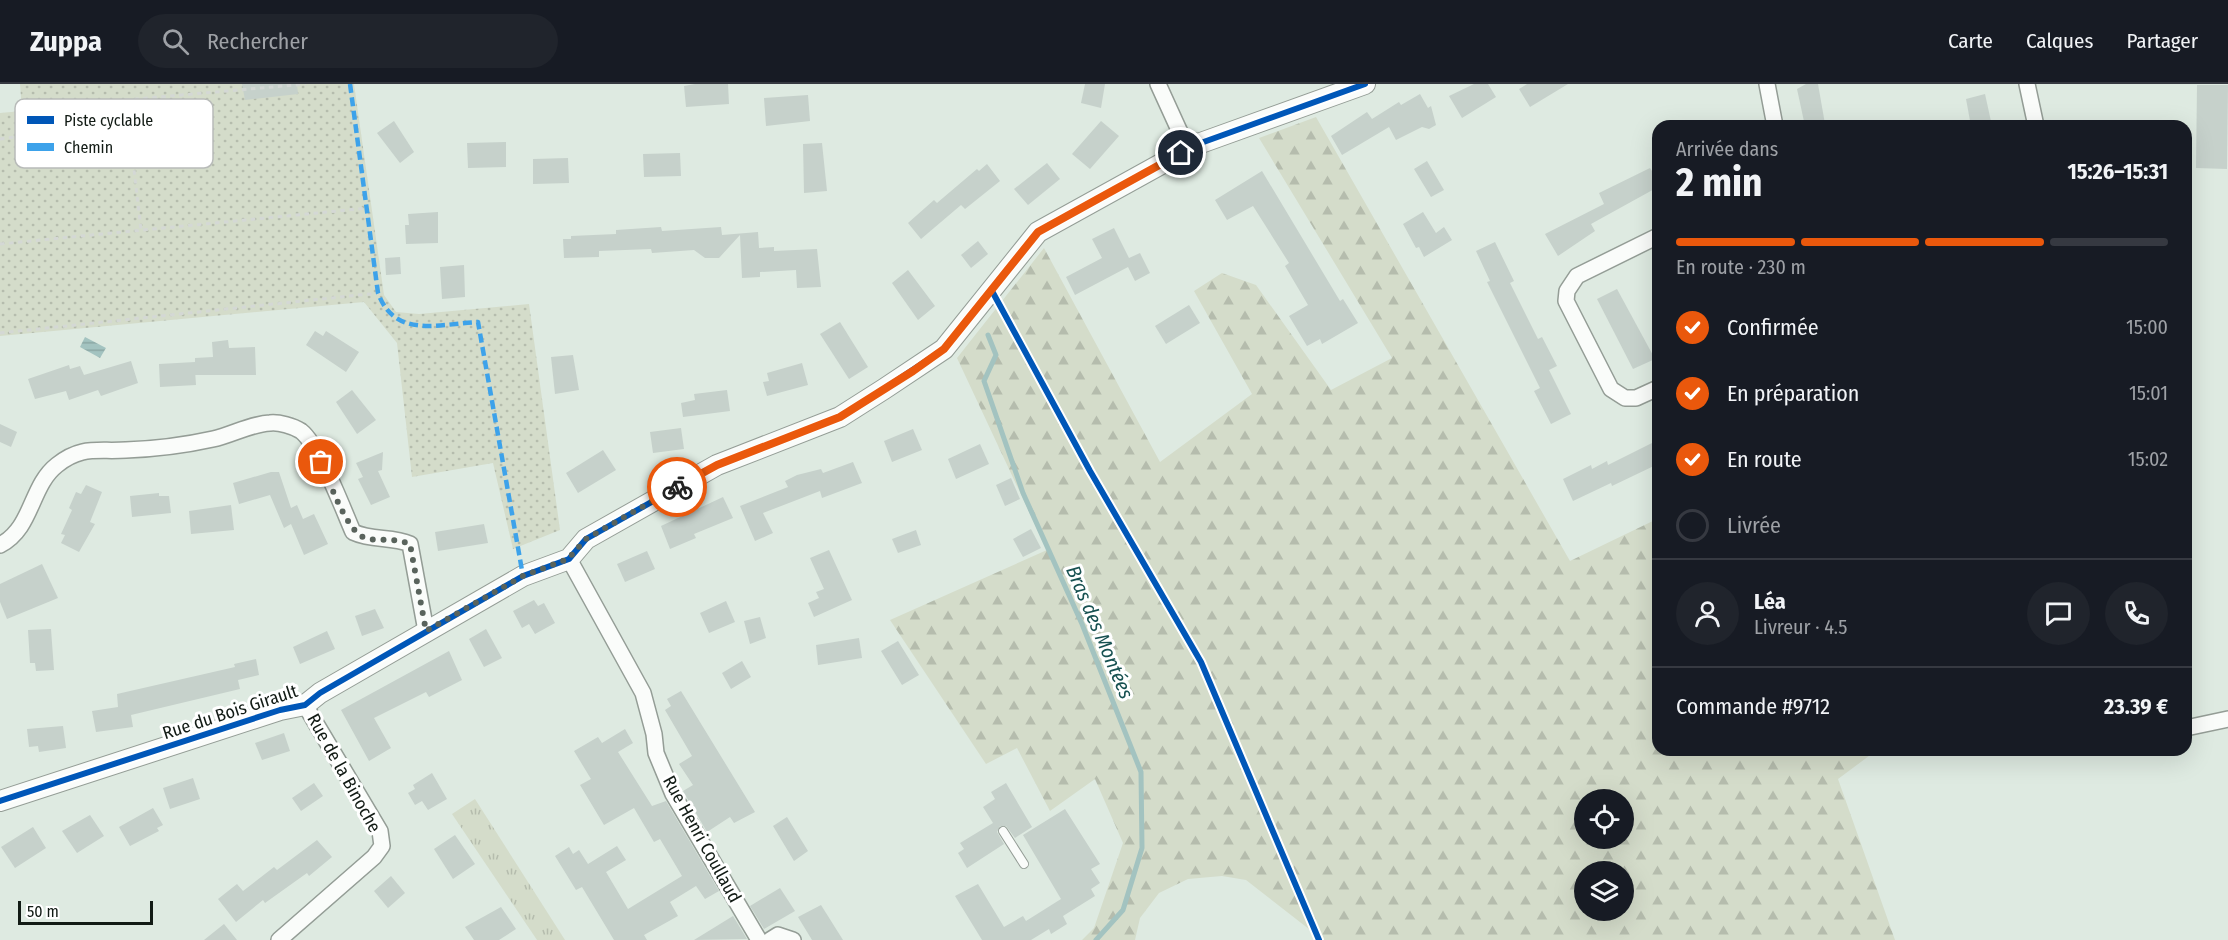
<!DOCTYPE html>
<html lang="fr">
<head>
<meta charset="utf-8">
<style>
  :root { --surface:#171b24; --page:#20242c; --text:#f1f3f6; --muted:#9ea1a6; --line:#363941; --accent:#ea580c }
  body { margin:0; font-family:"Fira Sans Condensed",sans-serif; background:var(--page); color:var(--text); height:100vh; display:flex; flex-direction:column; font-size:22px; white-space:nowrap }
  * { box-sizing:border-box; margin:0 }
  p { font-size:20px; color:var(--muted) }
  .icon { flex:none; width:33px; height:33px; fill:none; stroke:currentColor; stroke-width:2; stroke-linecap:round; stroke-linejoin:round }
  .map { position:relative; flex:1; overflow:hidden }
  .details { position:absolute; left:1652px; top:36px; width:540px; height:636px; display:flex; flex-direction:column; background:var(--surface); border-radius:18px; box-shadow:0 6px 24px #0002 }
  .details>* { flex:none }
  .controls { position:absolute; left:1574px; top:705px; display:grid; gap:12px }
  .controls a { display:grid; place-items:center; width:60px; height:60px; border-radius:50%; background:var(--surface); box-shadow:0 6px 24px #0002; font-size:30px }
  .scale { position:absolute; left:18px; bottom:15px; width:135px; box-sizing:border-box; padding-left:6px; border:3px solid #121b15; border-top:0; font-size:16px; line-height:21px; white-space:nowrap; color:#121b15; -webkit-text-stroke:4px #fff; paint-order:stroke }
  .pin { position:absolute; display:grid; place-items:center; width:51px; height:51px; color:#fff; margin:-26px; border:3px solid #fff; border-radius:50%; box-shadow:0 2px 6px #0007 }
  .courier { position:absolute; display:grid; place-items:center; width:60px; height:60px; margin:-30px; border:4px solid #ea580c; border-radius:50%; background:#fff; color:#222; box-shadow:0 2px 8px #0007 }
  .headline em { font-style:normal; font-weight:700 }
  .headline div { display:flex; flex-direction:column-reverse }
  .headline { display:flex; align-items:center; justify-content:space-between; height:102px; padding:0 24px }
  h1 { font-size:39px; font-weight:700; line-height:45px }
  .bar { display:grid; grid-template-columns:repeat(4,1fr); gap:9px 6px; align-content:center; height:72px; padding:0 24px }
  .bar i { height:8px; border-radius:4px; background:var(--line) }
  .bar .active { background:var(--accent) }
  .bar p { grid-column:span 4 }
  .line { display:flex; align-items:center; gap:15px; padding:0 24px; border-top:2px solid var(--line) }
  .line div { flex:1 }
  .round { display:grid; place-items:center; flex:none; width:63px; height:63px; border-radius:32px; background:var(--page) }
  ol { padding:0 24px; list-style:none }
  li { display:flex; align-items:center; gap:18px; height:66px }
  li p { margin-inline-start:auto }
  li .icon { padding:6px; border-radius:50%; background:var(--accent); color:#fff; stroke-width:4 }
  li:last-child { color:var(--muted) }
  li i { width:33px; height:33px; border:3px solid var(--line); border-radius:50% }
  header { display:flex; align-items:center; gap:36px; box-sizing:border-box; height:84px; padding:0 30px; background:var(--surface); border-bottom:2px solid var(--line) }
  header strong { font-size:28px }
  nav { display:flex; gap:33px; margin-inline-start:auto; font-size:21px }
  .search { width:420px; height:54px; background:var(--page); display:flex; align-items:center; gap:15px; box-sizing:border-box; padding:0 21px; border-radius:33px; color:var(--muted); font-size:22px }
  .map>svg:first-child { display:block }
</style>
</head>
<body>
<header>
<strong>Zuppa</strong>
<div class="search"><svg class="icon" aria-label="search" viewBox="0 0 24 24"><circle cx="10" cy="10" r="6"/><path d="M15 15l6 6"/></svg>Rechercher</div>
<nav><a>Carte</a><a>Calques</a><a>Partager</a></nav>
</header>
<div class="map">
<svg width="2228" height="856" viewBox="0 0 2228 856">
  <defs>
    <pattern id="grass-tufts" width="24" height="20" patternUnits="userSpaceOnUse" patternTransform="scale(1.5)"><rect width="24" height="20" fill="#d4dcca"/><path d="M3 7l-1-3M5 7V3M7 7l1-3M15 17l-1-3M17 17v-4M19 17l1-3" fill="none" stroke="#b5bcad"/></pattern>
    <pattern id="forest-firs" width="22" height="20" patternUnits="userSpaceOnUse" patternTransform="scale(1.5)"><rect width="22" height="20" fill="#d4dcca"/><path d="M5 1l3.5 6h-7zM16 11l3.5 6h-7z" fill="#b5bcad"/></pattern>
    <pattern id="garden-dots" width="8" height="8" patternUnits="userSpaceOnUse" patternTransform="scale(1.5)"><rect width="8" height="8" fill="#d4dcca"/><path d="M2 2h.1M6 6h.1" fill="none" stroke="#b5bcad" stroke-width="1.8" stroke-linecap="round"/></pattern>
    <pattern id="water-rules" width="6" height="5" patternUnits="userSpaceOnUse" patternTransform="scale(1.5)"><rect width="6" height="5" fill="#a3c3c0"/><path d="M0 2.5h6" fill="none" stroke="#8ba7a4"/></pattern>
  </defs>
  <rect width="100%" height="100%" fill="#deeae1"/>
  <!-- grass -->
  <polygon fill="url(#grass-tufts)" points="475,715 565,856 537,856 452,730"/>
  <!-- forest -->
  <path fill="url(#forest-firs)" fill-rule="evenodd" d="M1316,33L1570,477L1657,435L1658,666H1877L1838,695L1895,856H1323L1246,796L1222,792L1188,795L1159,809L1140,834L1135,856H1082L1094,844L1123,759L1095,695L1050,727L1017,664L986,680L890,536L1047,466L957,274L1044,164L1160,378L1252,310L1194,207L1222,189L1256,201L1331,306L1392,274L1259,54ZM1584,716H1623V754H1584ZM1584,788H1623V826H1584Z"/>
  <!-- garden -->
  <polygon fill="url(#garden-dots)" points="20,0 354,0 384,211 396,228 419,230 529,220 560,446 513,465 493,379 412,393 397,259 364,218 0,252 0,29 22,27"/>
  <!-- water -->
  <polygon fill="url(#water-rules)" points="85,253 106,264 100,274 80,263"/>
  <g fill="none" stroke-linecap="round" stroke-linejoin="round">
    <!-- stream -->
    <polyline stroke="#a3c3c0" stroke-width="5" points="988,251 996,271 984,297 1023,409 1082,540 1141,688 1142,764 1123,826 1096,856"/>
  </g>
  <!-- building -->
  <g fill="#c6d1cb">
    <polygon points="242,0 297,0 298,10 245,16"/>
    <polygon points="695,0 728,0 729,20 686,23 684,2"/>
    <polygon points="1085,0 1105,0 1101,24 1081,19"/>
    <polygon points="1474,0 1488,0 1496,13 1462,34 1449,12"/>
    <polygon points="1527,0 1568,0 1530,23 1519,5"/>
    <polygon points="1806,0 1818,0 1825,40 1805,42 1797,5"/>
    <polygon points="2197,1 2228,1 2227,85 2196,84"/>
    <polygon points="1420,10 1428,24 1431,22 1436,41 1429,45 1422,43 1396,56 1389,43 1342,71 1331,52 1367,28 1372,35 1399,18 1401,21"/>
    <polygon points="1985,10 1992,42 1971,42 1966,15"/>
    <polygon points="808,11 810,37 766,42 764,14"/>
    <polygon points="394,37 414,68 400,79 377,49"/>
    <polygon points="1101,37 1119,52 1090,85 1072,70"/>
    <polygon points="506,58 506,83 468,84 467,59"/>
    <polygon points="822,59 827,107 804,109 803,60"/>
    <polygon points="680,69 681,92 644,93 643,70"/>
    <polygon points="568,74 569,99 533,100 533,75"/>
    <polygon points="1427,77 1444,106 1431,113 1414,85"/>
    <polygon points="1047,79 1060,95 1028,121 1014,105"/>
    <polygon points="987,80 1000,97 965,125 961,121 921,155 908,139 934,116 937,119 977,85 979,87"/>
    <polygon points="1650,84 1658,96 1658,103 1591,140 1595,147 1558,172 1545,150 1604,120 1599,109"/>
    <polygon points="1262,87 1340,217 1343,215 1358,239 1322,260 1320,255 1307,262 1289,232 1308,221 1285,182 1289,179 1253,122 1227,136 1215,116"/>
    <polygon points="438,128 438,159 406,160 405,141 409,141 408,130"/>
    <polygon points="1423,128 1436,149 1444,143 1452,156 1424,173 1419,163 1416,164 1403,140"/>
    <polygon points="661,143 662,147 721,143 722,151 758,148 759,164 774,163 774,167 817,165 821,203 797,204 796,186 760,188 760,193 742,194 740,151 719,174 705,174 694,166 652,169 651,165 599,167 599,173 564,174 563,155 571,155 571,152 616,150 616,146"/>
    <polygon points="1114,144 1129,174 1140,169 1150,189 1135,197 1128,183 1075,211 1066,193 1102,174 1092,155"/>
    <polygon points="978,157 988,170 971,184 961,171"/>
    <polygon points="1495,158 1514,197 1510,199 1538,255 1542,253 1557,282 1549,286 1571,330 1551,340 1534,307 1540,304 1487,198 1490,197 1476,167"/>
    <polygon points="400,173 401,190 386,191 385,174"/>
    <polygon points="464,181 465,213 442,215 440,183"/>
    <polygon points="908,186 935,222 918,236 892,199"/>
    <polygon points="1617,205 1655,275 1633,285 1597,215"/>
    <polygon points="1189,221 1200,239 1166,260 1155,242"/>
    <polygon points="840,238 868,283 849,295 820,250"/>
    <polygon points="315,247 323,252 326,247 359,268 346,288 306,261"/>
    <polygon points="228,256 229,264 255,263 256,291 195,291 195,286 196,301 160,303 159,280 195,278 195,274 213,273 212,258"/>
    <polygon points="573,271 579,306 555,310 551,273"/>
    <polygon points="131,277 138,299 101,312 98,306 69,316 66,307 35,315 28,295 69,281 70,285 80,282 84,291"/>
    <polygon points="802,279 808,301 767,312 763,298 769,297 767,289"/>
    <polygon points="352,306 376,336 357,350 336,318"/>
    <polygon points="727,306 730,327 683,333 681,319 695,316 694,310"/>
    <polygon points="0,340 17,348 11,363 0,358"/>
    <polygon points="681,344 684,365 653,369 650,348"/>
    <polygon points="913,345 922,366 892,378 884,357"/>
    <polygon points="1658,356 1658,380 1612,402 1611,399 1573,417 1563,395 1591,381 1592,385 1607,377 1608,381"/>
    <polygon points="980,360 989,380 956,395 948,375"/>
    <polygon points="603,366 616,386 578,409 566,389"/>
    <polygon points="383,368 382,386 378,387 390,413 371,421 358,395 363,393 356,379"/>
    <polygon points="853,378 862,399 822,414 820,407 763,429 773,449 755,457 740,422 788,403 785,397 797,391 821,385 823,389"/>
    <polygon points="271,388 279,388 291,424 297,421 303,435 314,430 328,460 304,471 291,440 284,444 270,411 239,420 233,399"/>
    <polygon points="1011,394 1020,415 1005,422 996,401"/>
    <polygon points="86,401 102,408 90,438 95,440 79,468 61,459 65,451 61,450 72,426 69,424 76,408 81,410"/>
    <polygon points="159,409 159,412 169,412 171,429 132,433 130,412"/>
    <polygon points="723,413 733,434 694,450 696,454 670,465 661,442"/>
    <polygon points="231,421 234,446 191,450 189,427"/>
    <polygon points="484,440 488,459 438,467 435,448"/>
    <polygon points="1031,445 1041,464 1023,473 1013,455"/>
    <polygon points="916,446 921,461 898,469 892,455"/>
    <polygon points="829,466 852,516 814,533 808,519 819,514 816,508 824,505 810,474"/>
    <polygon points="647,467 655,485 625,498 617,480"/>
    <polygon points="42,480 58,514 7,535 0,518 0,500"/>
    <polygon points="534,516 538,522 544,519 555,539 535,550 529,540 522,544 513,527"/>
    <polygon points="726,517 735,538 709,549 700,529"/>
    <polygon points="375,525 384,544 362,552 355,532"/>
    <polygon points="760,533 766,554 750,560 744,537"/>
    <polygon points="51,545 54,586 36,587 35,579 30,579 28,546"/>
    <polygon points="486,545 502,574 484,583 469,555"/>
    <polygon points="327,547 335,565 300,580 293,563"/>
    <polygon points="859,554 862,574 818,581 816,561"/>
    <polygon points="898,557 919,591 902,601 881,567"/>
    <polygon points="449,567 462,596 429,613 426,608 374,634 391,664 369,677 341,626"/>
    <polygon points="256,575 259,591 238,596 240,605 131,631 133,643 96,648 92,627 118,623 117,610 235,583 234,580"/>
    <polygon points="742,577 751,593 731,605 722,589"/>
    <polygon points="681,607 755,728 734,739 730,733 707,748 683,707 693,701 679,680 692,672 665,626 671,622 667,615"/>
    <polygon points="63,642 66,664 39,668 38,662 29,663 27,645"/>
    <polygon points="625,645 633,659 618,668 652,722 666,717 719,807 705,815 696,802 670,818 678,832 644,851 647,856 614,856 582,803 576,806 555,772 569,763 573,770 579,766 588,780 617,762 626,776 606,788 628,825 682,792 660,755 654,758 634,724 604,741 580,701 591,695 574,667 598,653 602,659"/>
    <polygon points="284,649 290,667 262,676 255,659"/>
    <polygon points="432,689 447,715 428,726 422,717 415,721 408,709 415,705 413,701"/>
    <polygon points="193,694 200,715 170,725 163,704"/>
    <polygon points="314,699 323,712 301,727 292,714"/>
    <polygon points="1006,699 1032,743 1015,754 1006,742 1000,742 997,748 1004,760 967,784 958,769 964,765 960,759 993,739 983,723 995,715 991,708"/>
    <polygon points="153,724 163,741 157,744 159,747 130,762 119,743"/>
    <polygon points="1065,725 1100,780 1091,785 1100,799 1091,805 1095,812 1063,832 1067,840 1051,850 1049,845 1031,856 982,856 955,812 978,800 1004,843 1023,832 1026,837 1061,815 1023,751"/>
    <polygon points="90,731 104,752 77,769 62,747"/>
    <polygon points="787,733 808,767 794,777 773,742"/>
    <polygon points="33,743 46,764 15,784 1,763"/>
    <polygon points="455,751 475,780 453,795 434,765"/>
    <polygon points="317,756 332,773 309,792 307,789 265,819 263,816 236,838 218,815 237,800 243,807 274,783 277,786"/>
    <polygon points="391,792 405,809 388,824 374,807"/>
    <polygon points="780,804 795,827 764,845 750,822"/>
    <polygon points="821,821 843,856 812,856 798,833"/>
    <polygon points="501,823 516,845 499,856 474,856 465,843"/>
    <polygon points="733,832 747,855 694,856"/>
    <polygon points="224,840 237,856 204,856"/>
  </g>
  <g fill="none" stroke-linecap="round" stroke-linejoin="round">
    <defs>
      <polyline id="service" points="1003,747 1024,780"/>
      <g id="minor">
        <polyline points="1158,0 1184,57"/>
        <polyline points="1767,0 1775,42"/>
        <polyline points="2027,0 2036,42"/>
        <polyline points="1658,152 1577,192 1567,207 1566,217 1611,305 1625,314 1636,314 1658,304"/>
        <path d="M0,461C33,444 30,402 57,381C82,361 98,368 126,366C154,365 186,361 213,355C232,351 250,340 270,339C279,338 293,342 301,347C319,361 343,425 353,448C372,457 392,452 410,460L426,547"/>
        <polyline points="569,475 643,609 654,650 656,669 673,710 759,856"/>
        <polyline points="2186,644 2228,635"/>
        <polyline points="279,856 374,773 382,762 380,747 305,621"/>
        <polyline points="770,856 778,851 793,856"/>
      </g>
      <polyline id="tertiary" points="0,717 280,626 305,621 320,609 523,492 569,475 586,455 717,381 840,333 884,305 944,265 1038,148 1181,69 1184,57 1198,60 1365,0"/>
    </defs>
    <!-- service casing -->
    <use href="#service" stroke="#949d96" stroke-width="10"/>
    <!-- minor casing -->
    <use href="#minor" stroke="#949d96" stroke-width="18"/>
    <!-- tertiary casing -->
    <use href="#tertiary" stroke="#949d96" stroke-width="22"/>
    <!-- path -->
    <g stroke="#d4d8d5" stroke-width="3" stroke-dasharray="4.5 4.5" stroke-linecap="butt">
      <polyline points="121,16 128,33 141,146"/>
      <polyline points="0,55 23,52 23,25 306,0"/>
      <polyline points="0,160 368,124"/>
      <polyline points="0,249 378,209"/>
    </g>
    <!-- service -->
    <use href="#service" stroke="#fafcfa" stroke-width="8"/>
    <!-- minor -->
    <use href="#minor" stroke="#fafcfa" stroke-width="15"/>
    <!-- tertiary -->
    <use href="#tertiary" stroke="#fafcfa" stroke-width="20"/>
    <!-- quiet -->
    <path stroke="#3da2ea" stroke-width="4.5" stroke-dasharray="9 4.5" stroke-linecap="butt" d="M350,0L378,209C395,255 438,240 478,238L523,492"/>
    <defs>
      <g id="cycleway">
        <polyline points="1184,57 1198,60 1365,0"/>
        <polyline points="992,207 1090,387 1201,578 1319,856"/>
        <polyline points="0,717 280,626 305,621 320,609 523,492 569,475 586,455 717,381 840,333 884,305 944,265 1038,148 1181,69 1184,57"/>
      </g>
    </defs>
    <!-- cycleway casing -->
    <use href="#cycleway" stroke="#fff" stroke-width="10"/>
    <!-- cycleway -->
    <use href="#cycleway" stroke="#0057b8" stroke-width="6"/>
  </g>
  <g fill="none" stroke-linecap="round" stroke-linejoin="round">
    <!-- done -->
    <path stroke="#59635c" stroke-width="6" stroke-dasharray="0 10.8" d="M321,378C330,398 347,451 368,455C383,457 396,454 410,460L426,547L523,492L568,475L586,455L677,403"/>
    <!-- route -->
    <polyline stroke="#ea580c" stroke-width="8" points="677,403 717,381 840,333 913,287 944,265 1038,148 1181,69"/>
  </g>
  <g text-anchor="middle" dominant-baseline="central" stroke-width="6" stroke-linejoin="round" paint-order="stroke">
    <!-- street labels -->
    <g font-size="18" fill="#121b15" stroke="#fff">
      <text transform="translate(230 628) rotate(-18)">Rue du Bois Girault</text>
      <text transform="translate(344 689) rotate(61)">Rue de la Binoche</text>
      <text transform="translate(702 755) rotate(61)">Rue Henri Coullaud</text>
    </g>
    <!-- water labels -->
    <g font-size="20" font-style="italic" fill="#175151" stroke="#fff">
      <text transform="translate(1100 548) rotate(67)">Bras des Montées</text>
    </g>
  </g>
  <!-- legend -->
  <rect x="15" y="15" width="198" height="69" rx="9" fill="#fff" stroke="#b8bbb9" stroke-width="1.5"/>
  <rect x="27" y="32" width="27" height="8" fill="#0057b8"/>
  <rect x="27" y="59" width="27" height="8" fill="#3da2ea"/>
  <g font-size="16" fill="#121b15">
    <text x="64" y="42">Piste cyclable</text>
    <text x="64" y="69">Chemin</text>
  </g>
</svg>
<div class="controls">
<a><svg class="icon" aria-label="locate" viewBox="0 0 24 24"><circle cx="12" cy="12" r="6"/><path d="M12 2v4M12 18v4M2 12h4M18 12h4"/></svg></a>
<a><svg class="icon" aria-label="layers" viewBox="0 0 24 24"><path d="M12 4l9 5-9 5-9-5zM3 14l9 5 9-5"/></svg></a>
</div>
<div class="scale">50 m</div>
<div class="pin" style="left:321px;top:378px;background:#ea580c"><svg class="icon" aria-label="bag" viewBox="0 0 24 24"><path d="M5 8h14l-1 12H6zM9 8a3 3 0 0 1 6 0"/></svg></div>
<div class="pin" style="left:1181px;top:69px;background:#1f2937"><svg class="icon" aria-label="home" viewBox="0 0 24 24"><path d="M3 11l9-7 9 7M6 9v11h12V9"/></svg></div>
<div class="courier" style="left:677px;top:403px"><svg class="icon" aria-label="bike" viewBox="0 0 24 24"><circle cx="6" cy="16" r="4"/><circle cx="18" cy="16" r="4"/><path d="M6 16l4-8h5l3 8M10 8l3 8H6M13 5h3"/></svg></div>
<section class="details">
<div class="headline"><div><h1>2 min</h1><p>Arrivée dans</p></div><em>15:26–15:31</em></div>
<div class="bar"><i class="active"></i><i class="active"></i><i class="active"></i><i></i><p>En route · 230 m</p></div>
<ol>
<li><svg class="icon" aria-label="check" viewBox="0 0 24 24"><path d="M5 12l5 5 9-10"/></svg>Confirmée<p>15:00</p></li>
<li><svg class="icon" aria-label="check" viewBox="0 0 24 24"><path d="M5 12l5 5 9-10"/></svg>En préparation<p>15:01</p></li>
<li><svg class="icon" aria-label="check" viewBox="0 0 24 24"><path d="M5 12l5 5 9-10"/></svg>En route<p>15:02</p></li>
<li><i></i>Livrée</li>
</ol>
<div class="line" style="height:108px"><a class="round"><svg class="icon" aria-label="person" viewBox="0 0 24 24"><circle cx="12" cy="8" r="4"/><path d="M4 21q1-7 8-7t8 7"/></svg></a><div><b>Léa</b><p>Livreur · 4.5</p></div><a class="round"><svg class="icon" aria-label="chat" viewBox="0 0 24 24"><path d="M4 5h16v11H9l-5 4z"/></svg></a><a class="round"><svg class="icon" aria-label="phone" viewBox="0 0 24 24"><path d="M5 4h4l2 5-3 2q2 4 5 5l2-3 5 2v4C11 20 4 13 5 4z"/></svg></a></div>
<div class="line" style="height:78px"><div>Commande #9712</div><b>23.39 €</b></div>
</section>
</div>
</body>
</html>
